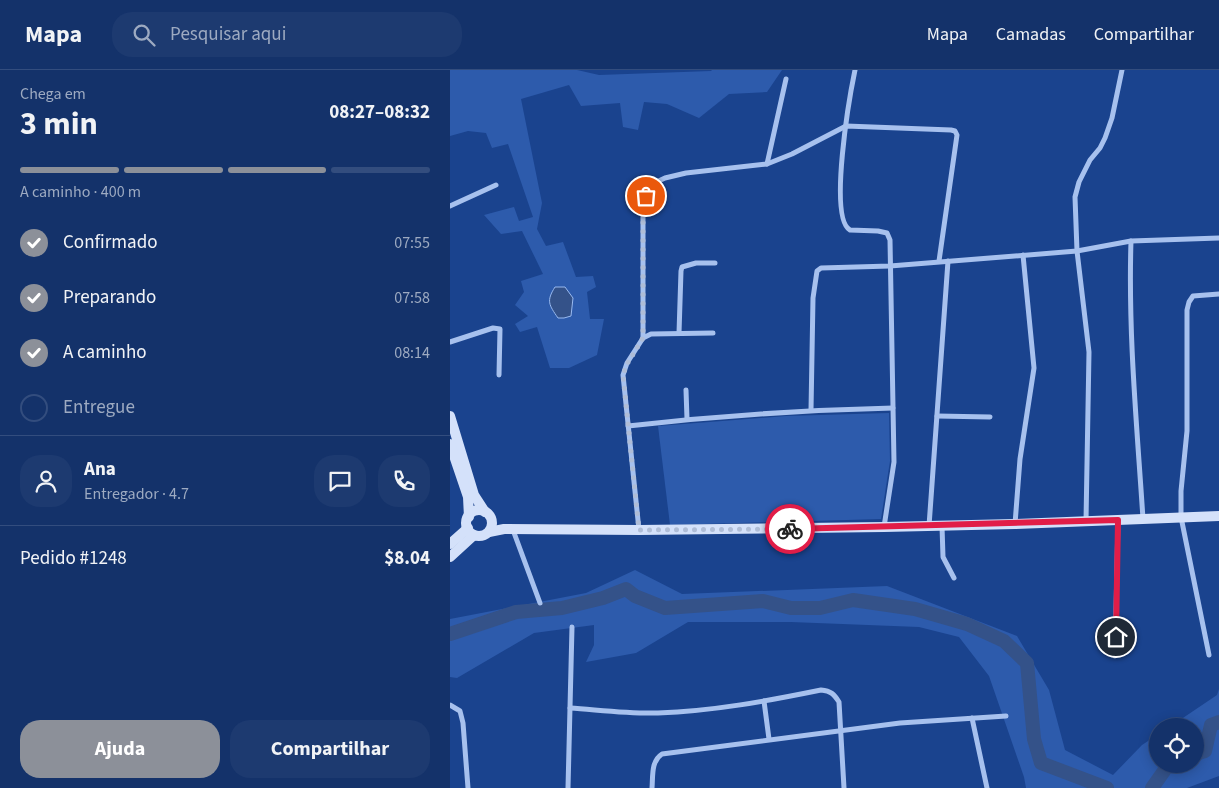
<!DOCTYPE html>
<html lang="pt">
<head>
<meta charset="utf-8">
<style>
  :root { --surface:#14326a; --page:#1d3a70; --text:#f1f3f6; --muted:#9daac1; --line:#334d7e; --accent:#8c9099 }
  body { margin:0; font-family:"Source Sans 3",sans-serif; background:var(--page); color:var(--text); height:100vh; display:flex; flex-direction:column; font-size:19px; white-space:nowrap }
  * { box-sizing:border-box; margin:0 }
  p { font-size:16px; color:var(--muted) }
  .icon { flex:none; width:28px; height:28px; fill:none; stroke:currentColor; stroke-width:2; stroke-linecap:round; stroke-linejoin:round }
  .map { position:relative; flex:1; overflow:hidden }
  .details { display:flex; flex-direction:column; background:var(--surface); width:450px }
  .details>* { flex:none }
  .buttons { position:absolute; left:699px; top:648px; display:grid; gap:10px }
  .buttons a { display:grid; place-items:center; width:55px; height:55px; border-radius:50%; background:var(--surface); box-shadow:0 2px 12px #0003,0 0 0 1px var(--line); font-size:25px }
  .pin { position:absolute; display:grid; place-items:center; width:42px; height:42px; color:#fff; margin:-21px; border:2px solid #fff; border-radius:50%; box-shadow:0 1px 5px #0007 }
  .courier { position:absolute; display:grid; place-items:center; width:50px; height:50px; margin:-25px; border:4px solid #e11d48; border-radius:50%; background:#fff; color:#222; box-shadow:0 1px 6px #0007 }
  .head em { font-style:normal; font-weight:700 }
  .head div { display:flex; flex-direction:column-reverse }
  .head { display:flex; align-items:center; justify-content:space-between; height:85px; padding:0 20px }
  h1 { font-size:32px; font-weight:700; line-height:38px }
  .bar { display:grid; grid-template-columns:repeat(4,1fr); gap:8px 5px; align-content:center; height:60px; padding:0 20px }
  .bar i { height:6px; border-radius:4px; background:var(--line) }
  .bar .on { background:var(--accent) }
  .bar p { grid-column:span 4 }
  .line { display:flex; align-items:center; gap:12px; padding:0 20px; border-top:1px solid var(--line) }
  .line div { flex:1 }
  .round { display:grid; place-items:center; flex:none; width:52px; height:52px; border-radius:20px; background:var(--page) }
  ol { padding:0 20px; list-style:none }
  li { display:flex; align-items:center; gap:15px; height:55px }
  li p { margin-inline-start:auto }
  li .icon { padding:5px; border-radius:50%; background:var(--accent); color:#fff; stroke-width:4 }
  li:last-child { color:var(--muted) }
  li i { width:28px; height:28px; border:2px solid var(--line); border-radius:50% }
  .action { display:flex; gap:10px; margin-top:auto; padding:10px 20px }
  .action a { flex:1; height:58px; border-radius:20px; background:var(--accent); color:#fff; font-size:20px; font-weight:700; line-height:58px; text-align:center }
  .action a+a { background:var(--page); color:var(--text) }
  header { display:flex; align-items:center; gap:30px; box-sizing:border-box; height:70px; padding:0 25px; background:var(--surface); border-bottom:1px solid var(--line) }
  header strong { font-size:24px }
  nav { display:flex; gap:28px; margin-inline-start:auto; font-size:18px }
  .search { width:350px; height:45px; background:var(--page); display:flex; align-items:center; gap:12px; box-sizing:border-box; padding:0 18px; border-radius:20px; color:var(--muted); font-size:19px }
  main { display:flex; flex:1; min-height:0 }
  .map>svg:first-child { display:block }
</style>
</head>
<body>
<header>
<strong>Mapa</strong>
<div class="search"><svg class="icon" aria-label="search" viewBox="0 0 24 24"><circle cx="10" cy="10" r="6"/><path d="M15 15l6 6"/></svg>Pesquisar aqui</div>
<nav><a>Mapa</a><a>Camadas</a><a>Compartilhar</a></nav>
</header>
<main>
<section class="details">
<div class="head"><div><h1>3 min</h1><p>Chega em</p></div><em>08:27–08:32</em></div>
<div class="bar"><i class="on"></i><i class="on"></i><i class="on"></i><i></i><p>A caminho · 400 m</p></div>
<ol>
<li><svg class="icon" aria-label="check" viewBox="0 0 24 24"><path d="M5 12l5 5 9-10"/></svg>Confirmado<p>07:55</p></li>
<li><svg class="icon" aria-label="check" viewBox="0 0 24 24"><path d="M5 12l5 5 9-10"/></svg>Preparando<p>07:58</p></li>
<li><svg class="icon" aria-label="check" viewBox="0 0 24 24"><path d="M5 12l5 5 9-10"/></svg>A caminho<p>08:14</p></li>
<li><i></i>Entregue</li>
</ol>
<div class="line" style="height:90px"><a class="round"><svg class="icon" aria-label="person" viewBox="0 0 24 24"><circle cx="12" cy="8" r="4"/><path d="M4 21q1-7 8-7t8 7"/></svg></a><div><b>Ana</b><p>Entregador · 4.7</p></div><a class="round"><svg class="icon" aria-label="chat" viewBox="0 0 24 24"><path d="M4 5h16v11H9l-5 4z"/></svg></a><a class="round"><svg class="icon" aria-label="phone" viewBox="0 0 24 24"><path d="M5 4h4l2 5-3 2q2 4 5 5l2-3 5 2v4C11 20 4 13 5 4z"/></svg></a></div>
<div class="line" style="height:65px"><div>Pedido #1248</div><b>$8.04</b></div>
<div class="action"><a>Ajuda</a><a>Compartilhar</a></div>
</section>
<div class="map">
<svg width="769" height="718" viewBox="0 0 769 718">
  <rect width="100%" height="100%" fill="#1a438e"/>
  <!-- green -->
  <g fill="#2d5bac">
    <polygon points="0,0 127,0 149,5 261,1 262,0 332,0 317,22 279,24 249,48 217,34 194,32 188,60 173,57 170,33 131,36 119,15 71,29 92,133 87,159 96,176 113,172 126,207 143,206 146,217 137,222 140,249 154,249 147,285 119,298 100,298 87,257 70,262 65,254 78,246 65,235 74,222 71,211 93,204 72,161 51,164 34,145 64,137 69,151 83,147 58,74 42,78 36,63 18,61 0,66"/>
    <polygon points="439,343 440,391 431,449 220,455 208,356 336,346"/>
    <polygon points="185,500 232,524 437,516 567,566 599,620 615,680 663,705 692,675 707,665 708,694 745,694 745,656 721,656 767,625 769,619 769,706 737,718 576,718 574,707 539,606 509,567 469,557 341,552 238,552 186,583 136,592 144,575 144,555 84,563 7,608 0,607 0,549 136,523"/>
  </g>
  <!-- water -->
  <path fill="#345289" stroke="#99baf0" d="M105,217H115L123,228L121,246L114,248H108C99,235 96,231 105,217Z"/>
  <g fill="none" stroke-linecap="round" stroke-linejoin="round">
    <!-- river -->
    <g stroke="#345289" stroke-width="14">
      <polyline points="0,564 66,542 112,538 153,528 176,519 185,526 215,538 313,531 341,538 370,538 403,530 465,539 517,554 554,571 577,593 584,669 591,693 657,718"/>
      <polyline points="745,684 755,681 761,655 769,652"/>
      <polyline points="702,718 714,701 717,694"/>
    </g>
    <!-- street -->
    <g stroke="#a7c1ee" stroke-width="5">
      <path d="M405,0C400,24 378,148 400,160L428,161L437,163L440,170L444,392L434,457"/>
      <polyline points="317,94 336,9"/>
      <polyline points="0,136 46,115"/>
      <path d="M681,171C678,264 687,356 693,449"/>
      <polyline points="229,263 231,201 232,197 246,193 265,193"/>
      <polyline points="193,268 201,264 263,263"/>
      <polyline points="0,272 43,258 50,259 49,305"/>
      <polyline points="236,320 237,349"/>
      <polyline points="361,340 363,228 367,201 371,198 440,196 627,181 681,171 769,168"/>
      <polyline points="487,346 540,347"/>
      <path d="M178,356C266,346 354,340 443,338"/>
      <polyline points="636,451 639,282 627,181 625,127 629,112 640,90 650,78 655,68 662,48 672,0"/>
      <polyline points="565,454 570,389 584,298 573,185"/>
      <polyline points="479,456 498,191"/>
      <polyline points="492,456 493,487 504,508"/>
      <polyline points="63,460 90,533"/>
      <polyline points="189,460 173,305 177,293 193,268 193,136 200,115 215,108 236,103 317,94 342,84 396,56 501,60 505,61 507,65 489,191"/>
      <polyline points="759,585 731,447 731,421 737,361 737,240 739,232 743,226 769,224"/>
      <polyline points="665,586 668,450"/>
      <polyline points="314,631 319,669"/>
      <polyline points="0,635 10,641 13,653 18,718"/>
      <path d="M120,638C149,640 179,644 208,643C264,641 317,631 371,620C381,621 384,624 389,632L394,718"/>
      <polyline points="522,648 537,718"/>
      <polyline points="118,718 122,557"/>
      <path d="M202,718C203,706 201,691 212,684L450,653L556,646"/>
    </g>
    <!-- secondary -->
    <g stroke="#d4e1fa" stroke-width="10">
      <polyline points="0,346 24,425 35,442"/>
      <polyline points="0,374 18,427 19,447"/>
      <circle cx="29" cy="453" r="13"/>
      <polyline points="39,462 54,459 189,460 434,457 565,454 769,446"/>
      <polyline points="0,474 18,458"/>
      <polyline points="0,487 24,465"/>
    </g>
  </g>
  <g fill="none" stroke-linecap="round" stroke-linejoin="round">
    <!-- done -->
    <polyline stroke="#afbdd7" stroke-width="5" stroke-dasharray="0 9" points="196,126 193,136 193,268 177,294 173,305 189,460 340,459"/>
    <!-- route -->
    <polyline stroke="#e11d48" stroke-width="6" points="340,459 668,450 666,567"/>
  </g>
</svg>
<div class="buttons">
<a><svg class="icon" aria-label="locate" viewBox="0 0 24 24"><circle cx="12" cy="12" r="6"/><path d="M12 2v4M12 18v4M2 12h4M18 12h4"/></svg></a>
</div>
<div class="pin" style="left:196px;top:126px;background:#ea580c"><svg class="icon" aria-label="bag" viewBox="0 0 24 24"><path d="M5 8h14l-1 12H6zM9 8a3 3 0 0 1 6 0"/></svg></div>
<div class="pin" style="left:666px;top:567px;background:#1f2937"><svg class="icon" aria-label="home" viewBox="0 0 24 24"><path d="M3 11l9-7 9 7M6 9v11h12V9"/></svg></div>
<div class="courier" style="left:340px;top:459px"><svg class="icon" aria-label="bike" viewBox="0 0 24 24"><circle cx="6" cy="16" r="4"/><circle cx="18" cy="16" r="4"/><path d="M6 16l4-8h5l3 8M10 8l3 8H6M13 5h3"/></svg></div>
</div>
</main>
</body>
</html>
